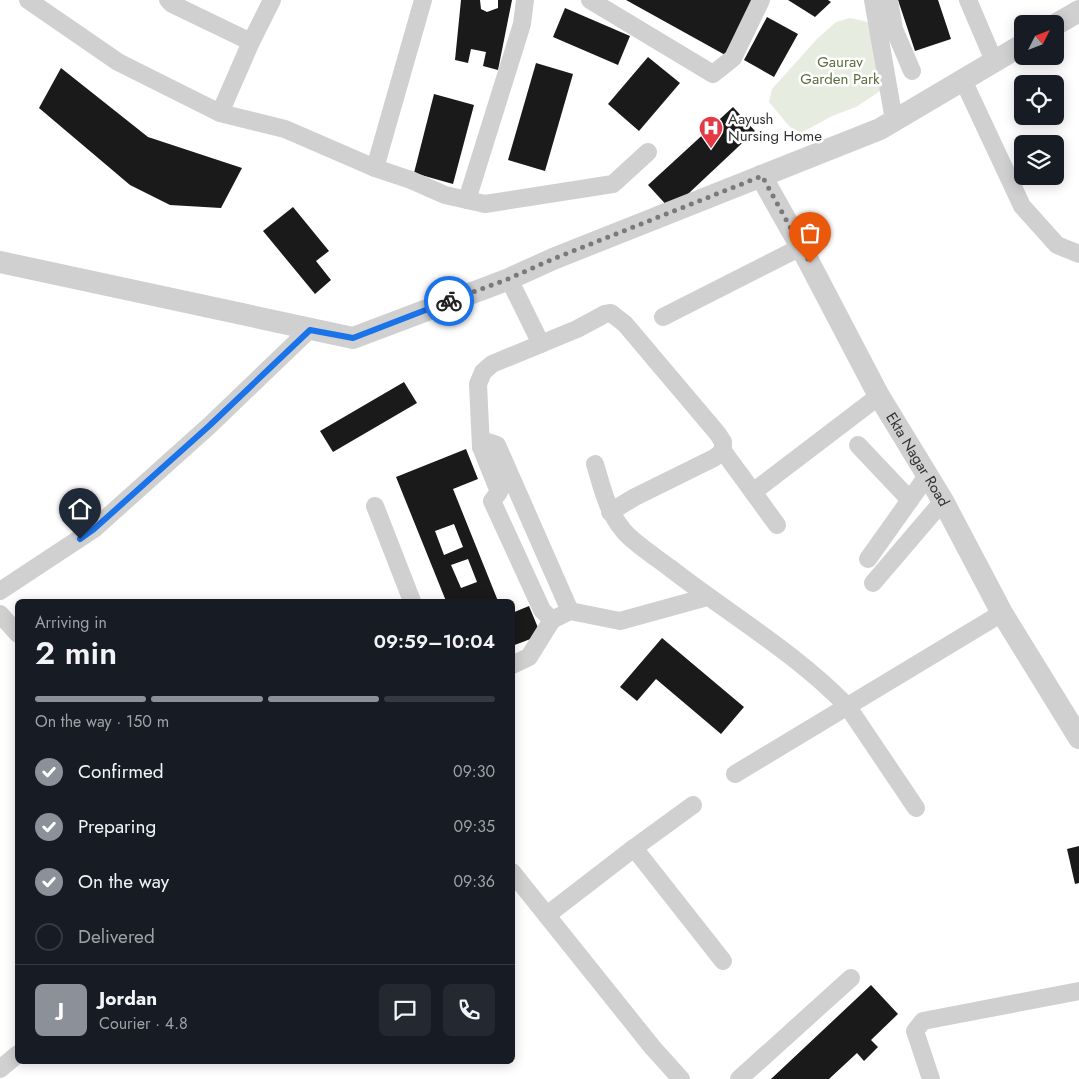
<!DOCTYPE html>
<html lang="en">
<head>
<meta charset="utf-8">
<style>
  :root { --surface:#171b24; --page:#242831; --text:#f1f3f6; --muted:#9ea1a6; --line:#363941; --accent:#8c9099 }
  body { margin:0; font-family:Jost,sans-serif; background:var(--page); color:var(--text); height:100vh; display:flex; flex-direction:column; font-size:19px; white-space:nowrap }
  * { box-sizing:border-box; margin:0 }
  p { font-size:16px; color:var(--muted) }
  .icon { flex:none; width:28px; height:28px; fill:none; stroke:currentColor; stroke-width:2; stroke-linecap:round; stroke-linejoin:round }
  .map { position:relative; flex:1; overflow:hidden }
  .panel { position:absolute; left:15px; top:599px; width:500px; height:465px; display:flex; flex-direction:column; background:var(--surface); border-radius:8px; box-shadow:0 2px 12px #0003 }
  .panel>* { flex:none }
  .needle { width:32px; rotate:48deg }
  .fabs { position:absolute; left:1014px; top:15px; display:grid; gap:10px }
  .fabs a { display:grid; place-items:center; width:50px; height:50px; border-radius:8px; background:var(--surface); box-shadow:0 2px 12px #0003; font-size:25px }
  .pin { position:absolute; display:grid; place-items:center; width:42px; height:42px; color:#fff; margin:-51px -21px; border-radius:50% 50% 50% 0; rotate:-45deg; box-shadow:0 0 5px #0007 }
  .pin .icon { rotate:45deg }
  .courier { position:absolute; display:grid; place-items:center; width:50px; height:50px; margin:-25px; border:4px solid #1a73e8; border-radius:50%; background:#fff; color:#222; box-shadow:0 1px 6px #0007 }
  .head em { font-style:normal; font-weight:600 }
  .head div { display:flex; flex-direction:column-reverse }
  .head { display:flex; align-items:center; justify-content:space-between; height:85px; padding:0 20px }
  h1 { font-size:32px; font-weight:600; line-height:38px }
  .bar { display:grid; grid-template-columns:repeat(4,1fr); gap:8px 5px; align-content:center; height:60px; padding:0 20px }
  .bar i { height:6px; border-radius:4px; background:var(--line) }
  .bar .current { background:var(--accent) }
  .bar p { grid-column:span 4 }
  .line { display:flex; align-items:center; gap:12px; padding:0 20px; border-top:1px solid var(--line) }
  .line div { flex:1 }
  .round { display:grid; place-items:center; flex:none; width:52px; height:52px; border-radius:8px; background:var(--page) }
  ol { padding:0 20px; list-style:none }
  li { display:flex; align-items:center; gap:15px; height:55px }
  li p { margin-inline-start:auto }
  li .icon { padding:5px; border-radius:50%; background:var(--accent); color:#fff; stroke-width:4 }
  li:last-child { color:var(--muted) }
  li i { width:28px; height:28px; border:2px solid var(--line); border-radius:50% }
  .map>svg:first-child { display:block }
</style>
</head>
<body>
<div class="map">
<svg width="1079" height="1079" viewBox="0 0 1079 1079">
  <rect width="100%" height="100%" fill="#fff"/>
  <!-- green -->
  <polygon fill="#e6ecdf" points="850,18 864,21 872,24 883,89 856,107 832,116 801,133 790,127 769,102 772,89 817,39 836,22"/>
  <!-- building -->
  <g fill="#1a1a1a" fill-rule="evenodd">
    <polygon points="461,0 480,0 481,9 487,12 498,8 498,0 512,0 498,70 483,66 486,52 471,49 468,63 455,60"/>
    <polygon points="626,0 757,0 727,56"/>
    <polygon points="788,0 828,0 831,2 815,17"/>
    <polygon points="898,0 938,0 951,39 915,51"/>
    <polygon points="565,8 630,36 618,65 553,37"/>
    <polygon points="767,17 798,34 774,77 744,60"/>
    <polygon points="648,57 680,83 639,131 608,104"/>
    <polygon points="536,63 573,74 545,171 508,160"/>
    <polygon points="61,68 148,137 242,168 221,208 170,205 130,185 39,108"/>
    <polygon points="434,94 474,105 453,184 414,173"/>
    <polygon points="733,107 755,131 671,210 648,185"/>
    <polygon points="293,207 329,251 316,261 331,280 315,294 263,231"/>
    <polygon points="404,382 417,403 333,452 320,431"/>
    <path d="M466,449L478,479L453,489L498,601H446L396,477ZM454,524L463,547L444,555L435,531ZM468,559L477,582L461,588L451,565Z"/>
    <polygon points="529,606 541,635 512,646 512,613"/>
    <polygon points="662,638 744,707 721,734 656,679 637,701 620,687"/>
    <polygon points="1079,846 1079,883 1075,884 1067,849"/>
    <polygon points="871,985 898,1014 871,1040 878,1047 864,1061 857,1053 829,1079 771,1079"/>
  </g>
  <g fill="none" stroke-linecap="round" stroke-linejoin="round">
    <!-- minor -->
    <g stroke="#d0d0d0" stroke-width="18">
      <polyline points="28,0 118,62 220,113 251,42 172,4 168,0"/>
      <polyline points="590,0 713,74 733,58 761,0"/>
      <polyline points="873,0 894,120"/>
      <polyline points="889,0 894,29 912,71"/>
      <polyline points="968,0 994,61"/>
      <polyline points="251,42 272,0"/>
      <polyline points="963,80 1022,206 1057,245 1079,254"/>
      <polyline points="220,113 285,129 375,168 411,180 445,195 485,204 613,184 648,152"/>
      <polyline points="375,168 423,0"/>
      <polyline points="467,200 522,24 525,0"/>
      <polyline points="509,279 541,344"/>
      <polyline points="663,317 801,247"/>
      <polyline points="858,445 910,500"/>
      <polyline points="481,447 488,442 497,445 570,611"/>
      <path d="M595,464C602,487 607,511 623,530C632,542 657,558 670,568C729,614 796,653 848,707L916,808"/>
      <polyline points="753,492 777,525"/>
      <polyline points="375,506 412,601"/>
      <polyline points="610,512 635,497 714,458 723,451"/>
      <polyline points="868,559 927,476"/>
      <polyline points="873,583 943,501"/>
      <polyline points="0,591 94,529 209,426 309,330"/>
      <polyline points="707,597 620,621 570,611 552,620 542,610 492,501 499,492 481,447 478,384 483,372 492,364 577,329 605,314 611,313 625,324 718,434 723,442 723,451 753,492 879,396"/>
      <polyline points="0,614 18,634"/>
      <polyline points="512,665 529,657 552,620"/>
      <polyline points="735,774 1002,613"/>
      <polyline points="634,848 723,961"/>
      <polyline points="512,872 653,1048 681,1079"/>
      <polyline points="547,915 634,848 693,805"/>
      <polyline points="0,1069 18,1054"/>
      <polyline points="739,1079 851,978"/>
      <polyline points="931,1079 915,1031 923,1021 1079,991"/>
    </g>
    <!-- tertiary -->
    <g stroke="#d0d0d0" stroke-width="22">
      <polyline points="1055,25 1079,11"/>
      <path id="s1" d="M761,176L801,247L879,396L943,501L1002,613L1079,738"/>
      <polyline points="0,262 353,338 509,279 553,259 880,129 1022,45"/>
    </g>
  </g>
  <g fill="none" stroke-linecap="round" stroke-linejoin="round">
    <!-- done -->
    <polyline stroke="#7a7a7a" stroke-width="5" stroke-dasharray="0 9" points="449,301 508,279 553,259 762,176 810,263"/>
    <!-- route -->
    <polyline stroke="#1a73e8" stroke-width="6" points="80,539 94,529 209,426 310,330 353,338 449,301"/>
  </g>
  <!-- icons -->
  <defs>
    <symbol id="hospital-pin" viewBox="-11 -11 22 30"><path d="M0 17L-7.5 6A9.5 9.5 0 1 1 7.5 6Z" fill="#e63946" stroke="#fff"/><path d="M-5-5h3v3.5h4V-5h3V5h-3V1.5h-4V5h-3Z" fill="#fff"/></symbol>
  </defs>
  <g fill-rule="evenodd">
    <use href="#hospital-pin" x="697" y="114" width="28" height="38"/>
  </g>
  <g text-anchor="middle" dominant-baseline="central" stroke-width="5" stroke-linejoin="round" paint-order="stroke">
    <!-- park labels -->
    <g font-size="15" fill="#56703f" stroke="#fff">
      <text x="840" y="62">Gaurav<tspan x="840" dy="17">Garden Park</tspan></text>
    </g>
    <!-- poi labels -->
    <g font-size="15" fill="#333" stroke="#fff" text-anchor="start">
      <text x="728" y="119">Aayush<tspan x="728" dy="17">Nursing Home</tspan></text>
    </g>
    <!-- street labels -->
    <g font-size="15" fill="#333" stroke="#fff">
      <text stroke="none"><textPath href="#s1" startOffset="324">Ekta Nagar Road</textPath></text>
    </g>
  </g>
</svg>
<div class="fabs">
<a><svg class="needle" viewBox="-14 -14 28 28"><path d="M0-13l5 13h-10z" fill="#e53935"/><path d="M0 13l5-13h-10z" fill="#9ea1a6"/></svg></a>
<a><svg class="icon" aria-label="locate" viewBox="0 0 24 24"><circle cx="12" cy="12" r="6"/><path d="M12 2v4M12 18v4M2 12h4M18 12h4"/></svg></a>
<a><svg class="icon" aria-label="layers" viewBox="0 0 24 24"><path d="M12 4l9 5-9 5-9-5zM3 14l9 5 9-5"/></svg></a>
</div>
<div class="pin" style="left:810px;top:263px;background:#ea580c"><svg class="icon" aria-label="bag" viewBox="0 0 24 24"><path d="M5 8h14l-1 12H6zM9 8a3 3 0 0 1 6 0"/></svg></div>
<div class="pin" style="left:80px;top:539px;background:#1f2937"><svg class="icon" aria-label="home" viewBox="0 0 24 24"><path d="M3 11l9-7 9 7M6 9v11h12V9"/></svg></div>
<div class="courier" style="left:449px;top:301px"><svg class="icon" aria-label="bike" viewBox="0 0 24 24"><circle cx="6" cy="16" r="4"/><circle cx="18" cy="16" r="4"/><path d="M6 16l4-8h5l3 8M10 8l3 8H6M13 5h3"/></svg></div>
<section class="panel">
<div class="head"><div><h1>2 min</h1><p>Arriving in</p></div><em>09:59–10:04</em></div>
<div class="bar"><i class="current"></i><i class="current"></i><i class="current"></i><i></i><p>On the way · 150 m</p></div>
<ol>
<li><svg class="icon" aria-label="check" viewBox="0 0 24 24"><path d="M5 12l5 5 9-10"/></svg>Confirmed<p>09:30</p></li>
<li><svg class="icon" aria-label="check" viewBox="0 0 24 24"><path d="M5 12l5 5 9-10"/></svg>Preparing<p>09:35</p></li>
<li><svg class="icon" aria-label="check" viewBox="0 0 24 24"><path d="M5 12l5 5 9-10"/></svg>On the way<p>09:36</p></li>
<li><i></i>Delivered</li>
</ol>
<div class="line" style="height:90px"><b class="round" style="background:var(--accent);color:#fff">J</b><div><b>Jordan</b><p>Courier · 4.8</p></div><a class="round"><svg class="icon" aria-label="chat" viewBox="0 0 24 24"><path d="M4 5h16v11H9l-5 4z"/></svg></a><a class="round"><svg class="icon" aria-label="phone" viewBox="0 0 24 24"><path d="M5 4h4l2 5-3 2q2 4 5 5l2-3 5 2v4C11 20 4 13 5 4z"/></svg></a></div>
</section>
</div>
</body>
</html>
